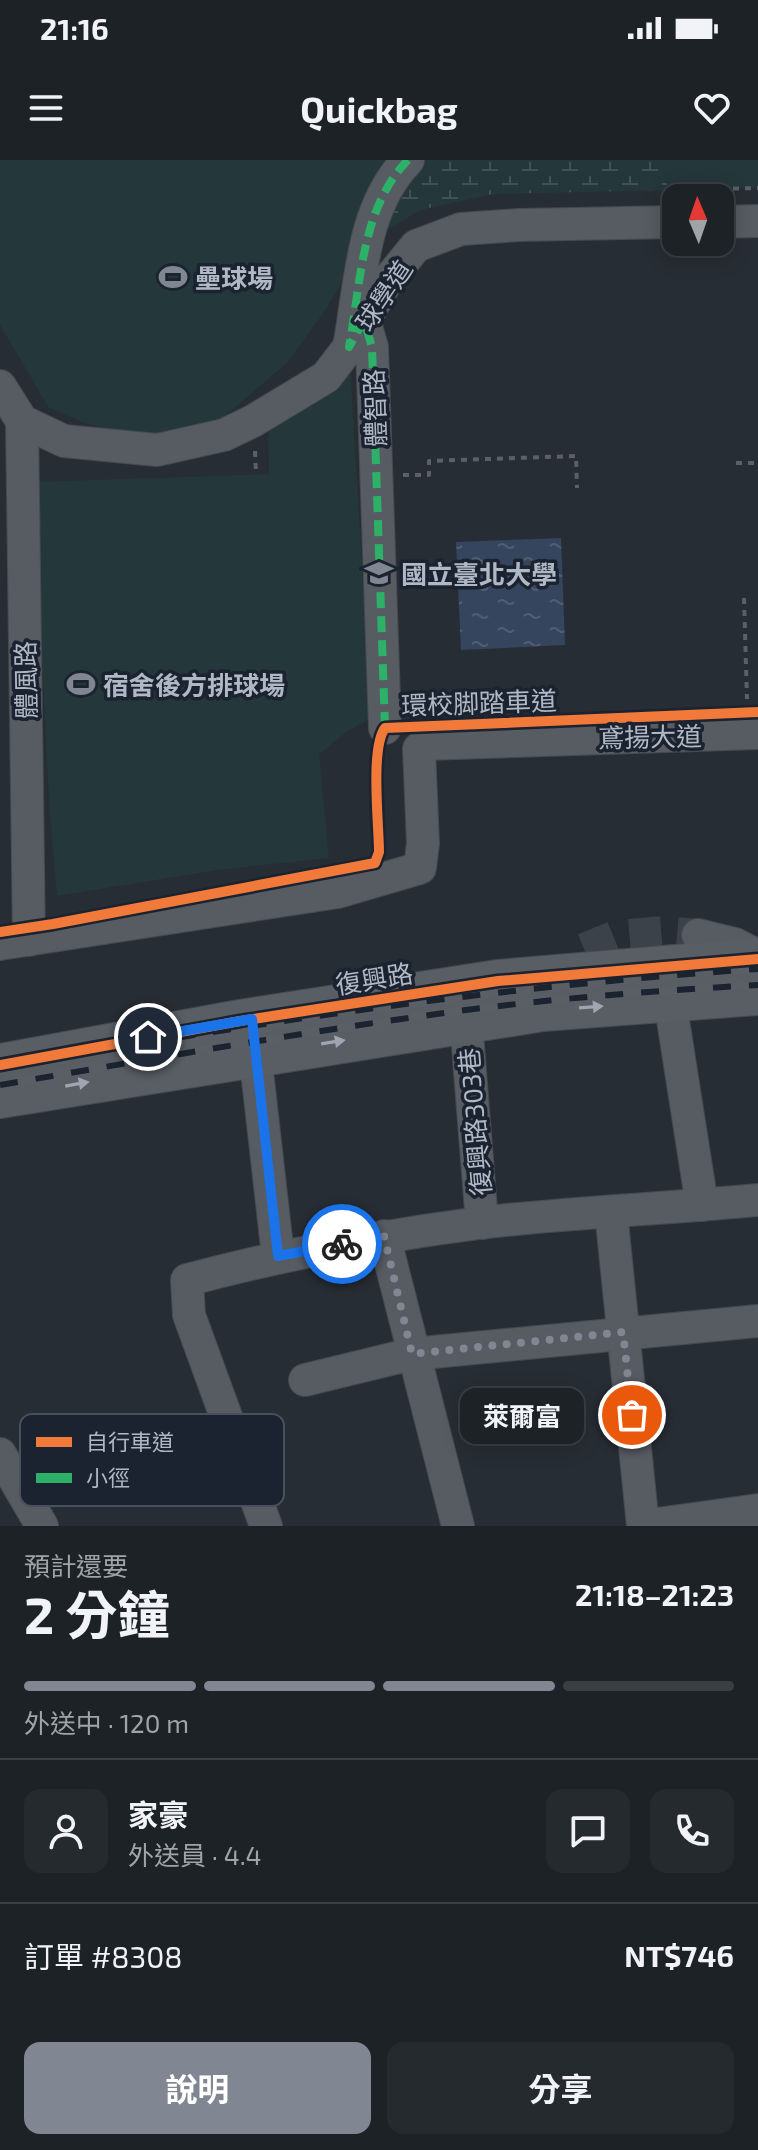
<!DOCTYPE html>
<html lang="zh-TW">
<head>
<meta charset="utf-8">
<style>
  :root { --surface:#1d2227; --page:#252a2f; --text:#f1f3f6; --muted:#a0a4a7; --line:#3b3f44; --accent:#808793 }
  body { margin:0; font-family:"Exo 2","Noto Sans TC",sans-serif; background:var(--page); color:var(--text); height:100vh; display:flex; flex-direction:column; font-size:30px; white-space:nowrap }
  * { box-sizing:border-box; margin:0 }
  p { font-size:26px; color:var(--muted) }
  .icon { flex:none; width:44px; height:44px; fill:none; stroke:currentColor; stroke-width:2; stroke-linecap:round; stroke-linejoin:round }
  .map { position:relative; height:1366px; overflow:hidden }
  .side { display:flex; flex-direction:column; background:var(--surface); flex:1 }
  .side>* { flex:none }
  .needle { width:52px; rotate:358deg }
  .buttons { position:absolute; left:662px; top:24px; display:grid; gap:16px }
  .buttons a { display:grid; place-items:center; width:72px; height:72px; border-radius:16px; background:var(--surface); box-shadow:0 4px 20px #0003,0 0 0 2px var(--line); font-size:40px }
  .pin { position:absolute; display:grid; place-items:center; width:68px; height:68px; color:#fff; margin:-34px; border:4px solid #fff; border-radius:50%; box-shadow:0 2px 8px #0007 }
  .courier { position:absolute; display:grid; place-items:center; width:80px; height:80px; margin:-40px; border:6px solid #1a73e8; border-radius:50%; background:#fff; color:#222; box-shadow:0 2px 10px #0007 }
  .bubble { position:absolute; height:56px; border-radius:16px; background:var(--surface); box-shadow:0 4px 20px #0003,0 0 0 2px var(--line); font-size:26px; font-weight:700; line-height:56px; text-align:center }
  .head em { font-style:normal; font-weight:700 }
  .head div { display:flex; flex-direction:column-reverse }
  .head { display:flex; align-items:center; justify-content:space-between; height:136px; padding:0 24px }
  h1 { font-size:52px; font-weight:700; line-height:60px }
  .bar { display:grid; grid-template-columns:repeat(4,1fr); gap:12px 8px; align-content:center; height:96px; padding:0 24px }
  .bar i { height:10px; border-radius:6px; background:var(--line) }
  .bar .current { background:var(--accent) }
  .bar p { grid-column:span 4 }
  .line { display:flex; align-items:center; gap:20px; padding:0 24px; border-top:2px solid var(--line) }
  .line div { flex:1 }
  .round { display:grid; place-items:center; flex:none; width:84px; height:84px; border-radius:16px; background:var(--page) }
  .primary-button { display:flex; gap:16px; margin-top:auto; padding:16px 24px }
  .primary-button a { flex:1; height:92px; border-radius:16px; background:var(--accent); color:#fff; font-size:32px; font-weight:700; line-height:92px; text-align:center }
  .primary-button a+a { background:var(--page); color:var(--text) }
  .status { display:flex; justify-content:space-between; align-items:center; height:56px; padding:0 40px; background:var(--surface); direction:ltr }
  .status svg { height:22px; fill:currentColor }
  header { display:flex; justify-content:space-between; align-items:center; height:104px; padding:0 24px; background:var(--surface); font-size:36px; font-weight:700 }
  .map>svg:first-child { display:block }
</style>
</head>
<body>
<div class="status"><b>21:16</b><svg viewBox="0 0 49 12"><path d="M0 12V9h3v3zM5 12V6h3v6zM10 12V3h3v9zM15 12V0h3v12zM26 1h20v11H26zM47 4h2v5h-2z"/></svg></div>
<header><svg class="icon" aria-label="menu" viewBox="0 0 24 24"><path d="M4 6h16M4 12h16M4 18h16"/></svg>Quickbag<svg class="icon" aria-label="heart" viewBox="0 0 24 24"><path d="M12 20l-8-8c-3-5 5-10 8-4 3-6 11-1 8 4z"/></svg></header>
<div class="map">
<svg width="758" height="1366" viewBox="0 0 758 1366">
  <defs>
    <pattern id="wetland-marsh" width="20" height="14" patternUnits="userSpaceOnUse" patternTransform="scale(2)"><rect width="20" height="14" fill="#24373a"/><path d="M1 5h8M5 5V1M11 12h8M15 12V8" fill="none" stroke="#415255"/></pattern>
    <pattern id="water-ripples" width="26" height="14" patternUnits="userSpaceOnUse" patternTransform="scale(2)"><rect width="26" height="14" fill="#34455d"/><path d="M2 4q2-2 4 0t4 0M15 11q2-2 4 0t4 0" fill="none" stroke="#4f5e73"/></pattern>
  </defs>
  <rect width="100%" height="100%" fill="#272d34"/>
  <!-- grass -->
  <g fill="#24373a">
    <polygon points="0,0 408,0 367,82 324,152 289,201 223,258 166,273 133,274 87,264 49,248 0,165"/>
    <polygon points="666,0 758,0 758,28 667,30"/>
    <polygon points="349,187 371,558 348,571 319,594 329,698 218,710 57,736 49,643 34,322 269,314 268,253"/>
  </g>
  <!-- wetland -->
  <polygon fill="url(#wetland-marsh)" points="408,0 666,0 667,30 493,34 420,50 367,82"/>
  <!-- water -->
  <polygon fill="url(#water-ripples)" points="561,378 565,485 461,490 456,382"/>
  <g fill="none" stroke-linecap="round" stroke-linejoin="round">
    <!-- minor-tunnel -->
    <polyline stroke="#3c424a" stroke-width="32" stroke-dasharray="32 16" stroke-linecap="butt" points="584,789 616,776 665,772 698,775"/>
    <defs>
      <g id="minor">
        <polyline points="720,62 758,61"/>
        <polyline points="0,226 22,261 64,281 157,290 224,275 253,261 326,217 349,187 385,124 416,86 461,69 519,65 676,62"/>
        <polyline points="22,261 29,780"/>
        <path d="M385,568L372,187L364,160L349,187C361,123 361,48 408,0"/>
        <polyline points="698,775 735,784 758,796"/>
        <polyline points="0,784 338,732 420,708 423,683 419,589 424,584 758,573"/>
        <polyline points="670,841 702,1045"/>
        <polyline points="466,861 482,1063"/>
        <polyline points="253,876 278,1096"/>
        <polyline points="611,1052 643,1366 758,1350"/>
        <polyline points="384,1076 458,1366"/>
        <polyline points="305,1220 412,1194 758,1161"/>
        <polyline points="0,1294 42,1366"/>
        <path d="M266,1366L189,1155L187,1120C285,1094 379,1076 479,1063C572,1052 665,1049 758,1040"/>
      </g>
      <g id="major">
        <polyline points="0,905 240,861 498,821 758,799"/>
        <polyline points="0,937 543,850 758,834"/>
      </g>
    </defs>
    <!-- minor casing -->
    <use href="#minor" stroke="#45494f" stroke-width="34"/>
    <!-- major casing -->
    <use href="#major" stroke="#444951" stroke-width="44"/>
    <!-- path -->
    <g stroke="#5a6066" stroke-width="4" stroke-dasharray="6 6" stroke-linecap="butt">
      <polyline points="667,36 667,30 758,28"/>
      <polyline points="255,291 256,314"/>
      <polyline points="736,303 758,303"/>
      <polyline points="403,315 429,315 429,301 576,296 577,328"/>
      <polyline points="744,438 747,539"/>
    </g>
    <!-- minor -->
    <use href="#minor" stroke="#575b62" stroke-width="32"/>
    <!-- major -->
    <use href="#major" stroke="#595d64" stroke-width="42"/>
    <defs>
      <g id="rail">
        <path d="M0,909C251,862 503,826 758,809"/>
        <path d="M0,925C146,900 291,874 437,854C543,839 651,831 758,825"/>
      </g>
    </defs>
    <!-- rail casing -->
    <use href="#rail" stroke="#5a5f66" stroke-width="9"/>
    <!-- rail -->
    <use href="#rail" stroke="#1a232f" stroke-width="6" stroke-dasharray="18" stroke-linecap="butt"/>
    <!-- quiet -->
    <path stroke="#2db169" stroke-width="8" stroke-dasharray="16 8" stroke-linecap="butt" d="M385,568L372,187L364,160L349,187C361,123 361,48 408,0"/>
    <defs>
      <g id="cycleway">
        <path d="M0,772L53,764L375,703L379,692C379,665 370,588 385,568L758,552"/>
        <polyline points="0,905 240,861 498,821 758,799"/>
      </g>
    </defs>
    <!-- cycleway casing -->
    <use href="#cycleway" stroke="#1a232f" stroke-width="15"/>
    <!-- cycleway -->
    <use href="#cycleway" stroke="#f17a3a" stroke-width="10"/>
  </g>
  <!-- one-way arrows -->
  <defs><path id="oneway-solid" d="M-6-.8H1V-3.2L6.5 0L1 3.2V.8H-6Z" transform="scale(2)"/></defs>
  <g fill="#9fa6b2">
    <use href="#oneway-solid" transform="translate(591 847) rotate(-4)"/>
    <use href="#oneway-solid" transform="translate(333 882) rotate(-9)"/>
    <use href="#oneway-solid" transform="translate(77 924) rotate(-10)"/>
  </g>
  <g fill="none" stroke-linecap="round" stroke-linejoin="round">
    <!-- done -->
    <polyline stroke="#808793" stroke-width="8" stroke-dasharray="0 14.4" points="342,1084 384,1076 412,1194 623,1172 632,1255"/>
    <!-- route -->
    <polyline stroke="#1a73e8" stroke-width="10" points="148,877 252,859 278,1096 342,1084"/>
  </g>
  <!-- icons -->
  <defs>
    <symbol id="stadium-bare" viewBox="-9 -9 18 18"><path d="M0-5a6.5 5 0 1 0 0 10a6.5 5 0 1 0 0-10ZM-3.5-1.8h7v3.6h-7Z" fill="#808793" stroke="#1a232f" stroke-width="2.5" paint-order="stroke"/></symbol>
    <symbol id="university-bare" viewBox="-9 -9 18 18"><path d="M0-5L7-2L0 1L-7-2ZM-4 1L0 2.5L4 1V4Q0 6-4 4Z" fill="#808793" stroke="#1a232f" stroke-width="2.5" paint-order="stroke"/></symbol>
  </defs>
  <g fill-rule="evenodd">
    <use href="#stadium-bare" x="153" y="97" width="40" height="40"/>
    <use href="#university-bare" x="359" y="393" width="40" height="40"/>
    <use href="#stadium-bare" x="61" y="504" width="40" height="40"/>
  </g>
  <g text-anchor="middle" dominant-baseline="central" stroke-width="7" stroke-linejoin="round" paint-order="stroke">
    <!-- poi labels -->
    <g font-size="26" font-weight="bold" fill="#b0b8c6" stroke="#1a232f" text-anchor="start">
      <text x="195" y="117">壘球場</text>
      <text x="401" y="413">國立臺北大學</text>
      <text x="103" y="524">宿舍後方排球場</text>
    </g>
    <!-- street labels -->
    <g font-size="26" fill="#b0b8c6" stroke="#1a232f">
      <text transform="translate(383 135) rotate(-56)">球學道</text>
      <text transform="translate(374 248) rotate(-92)">體智路</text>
      <text transform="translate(25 520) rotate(-91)">體風路</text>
      <text transform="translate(479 542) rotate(-2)">環校脚踏車道</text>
      <text transform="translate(650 576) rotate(-1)">鳶揚大道</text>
      <text transform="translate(374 818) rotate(-9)">復興路</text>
      <text transform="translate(474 962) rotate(-95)">復興路303巷</text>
    </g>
  </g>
  <!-- legend -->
  <rect x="20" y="1254" width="264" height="92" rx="12" fill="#1a232f" stroke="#47505c" stroke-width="2"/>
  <rect x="36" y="1277" width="36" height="10" fill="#f17a3a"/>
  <rect x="36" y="1313" width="36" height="10" fill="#2db169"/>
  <g font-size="22" fill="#b0b8c6">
    <text x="86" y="1290">自行車道</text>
    <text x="86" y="1326">小徑</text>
  </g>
</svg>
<div class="buttons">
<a><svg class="needle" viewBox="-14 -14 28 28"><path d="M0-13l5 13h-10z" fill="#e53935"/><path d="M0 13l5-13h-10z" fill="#a0a4a7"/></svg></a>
</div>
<div class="pin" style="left:632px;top:1255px;background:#ea580c"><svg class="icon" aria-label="bag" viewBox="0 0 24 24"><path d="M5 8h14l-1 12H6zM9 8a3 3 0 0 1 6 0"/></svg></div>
<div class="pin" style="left:148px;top:877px;background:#1f2937"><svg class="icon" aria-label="home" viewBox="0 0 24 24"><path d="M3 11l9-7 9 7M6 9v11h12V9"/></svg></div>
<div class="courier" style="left:342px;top:1084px"><svg class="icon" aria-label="bike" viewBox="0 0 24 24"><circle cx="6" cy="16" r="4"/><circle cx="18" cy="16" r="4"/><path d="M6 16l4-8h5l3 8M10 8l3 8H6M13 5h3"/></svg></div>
<div class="bubble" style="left:460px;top:1228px;width:124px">萊爾富</div>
</div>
<section class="side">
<div class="head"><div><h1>2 分鐘</h1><p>預計還要</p></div><em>21:18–21:23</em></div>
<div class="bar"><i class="current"></i><i class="current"></i><i class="current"></i><i></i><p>外送中 · 120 m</p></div>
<div class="line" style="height:144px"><a class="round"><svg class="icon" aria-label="person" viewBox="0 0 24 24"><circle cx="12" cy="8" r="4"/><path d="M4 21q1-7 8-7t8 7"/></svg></a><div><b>家豪</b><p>外送員 · 4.4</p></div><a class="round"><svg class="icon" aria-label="chat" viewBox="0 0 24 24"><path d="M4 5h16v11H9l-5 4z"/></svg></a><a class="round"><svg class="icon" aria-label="phone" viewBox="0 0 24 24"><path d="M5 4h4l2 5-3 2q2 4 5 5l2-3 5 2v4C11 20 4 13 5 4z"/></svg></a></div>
<div class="line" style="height:104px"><div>訂單 #8308</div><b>NT$746</b></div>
<div class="primary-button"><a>說明</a><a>分享</a></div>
</section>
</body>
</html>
